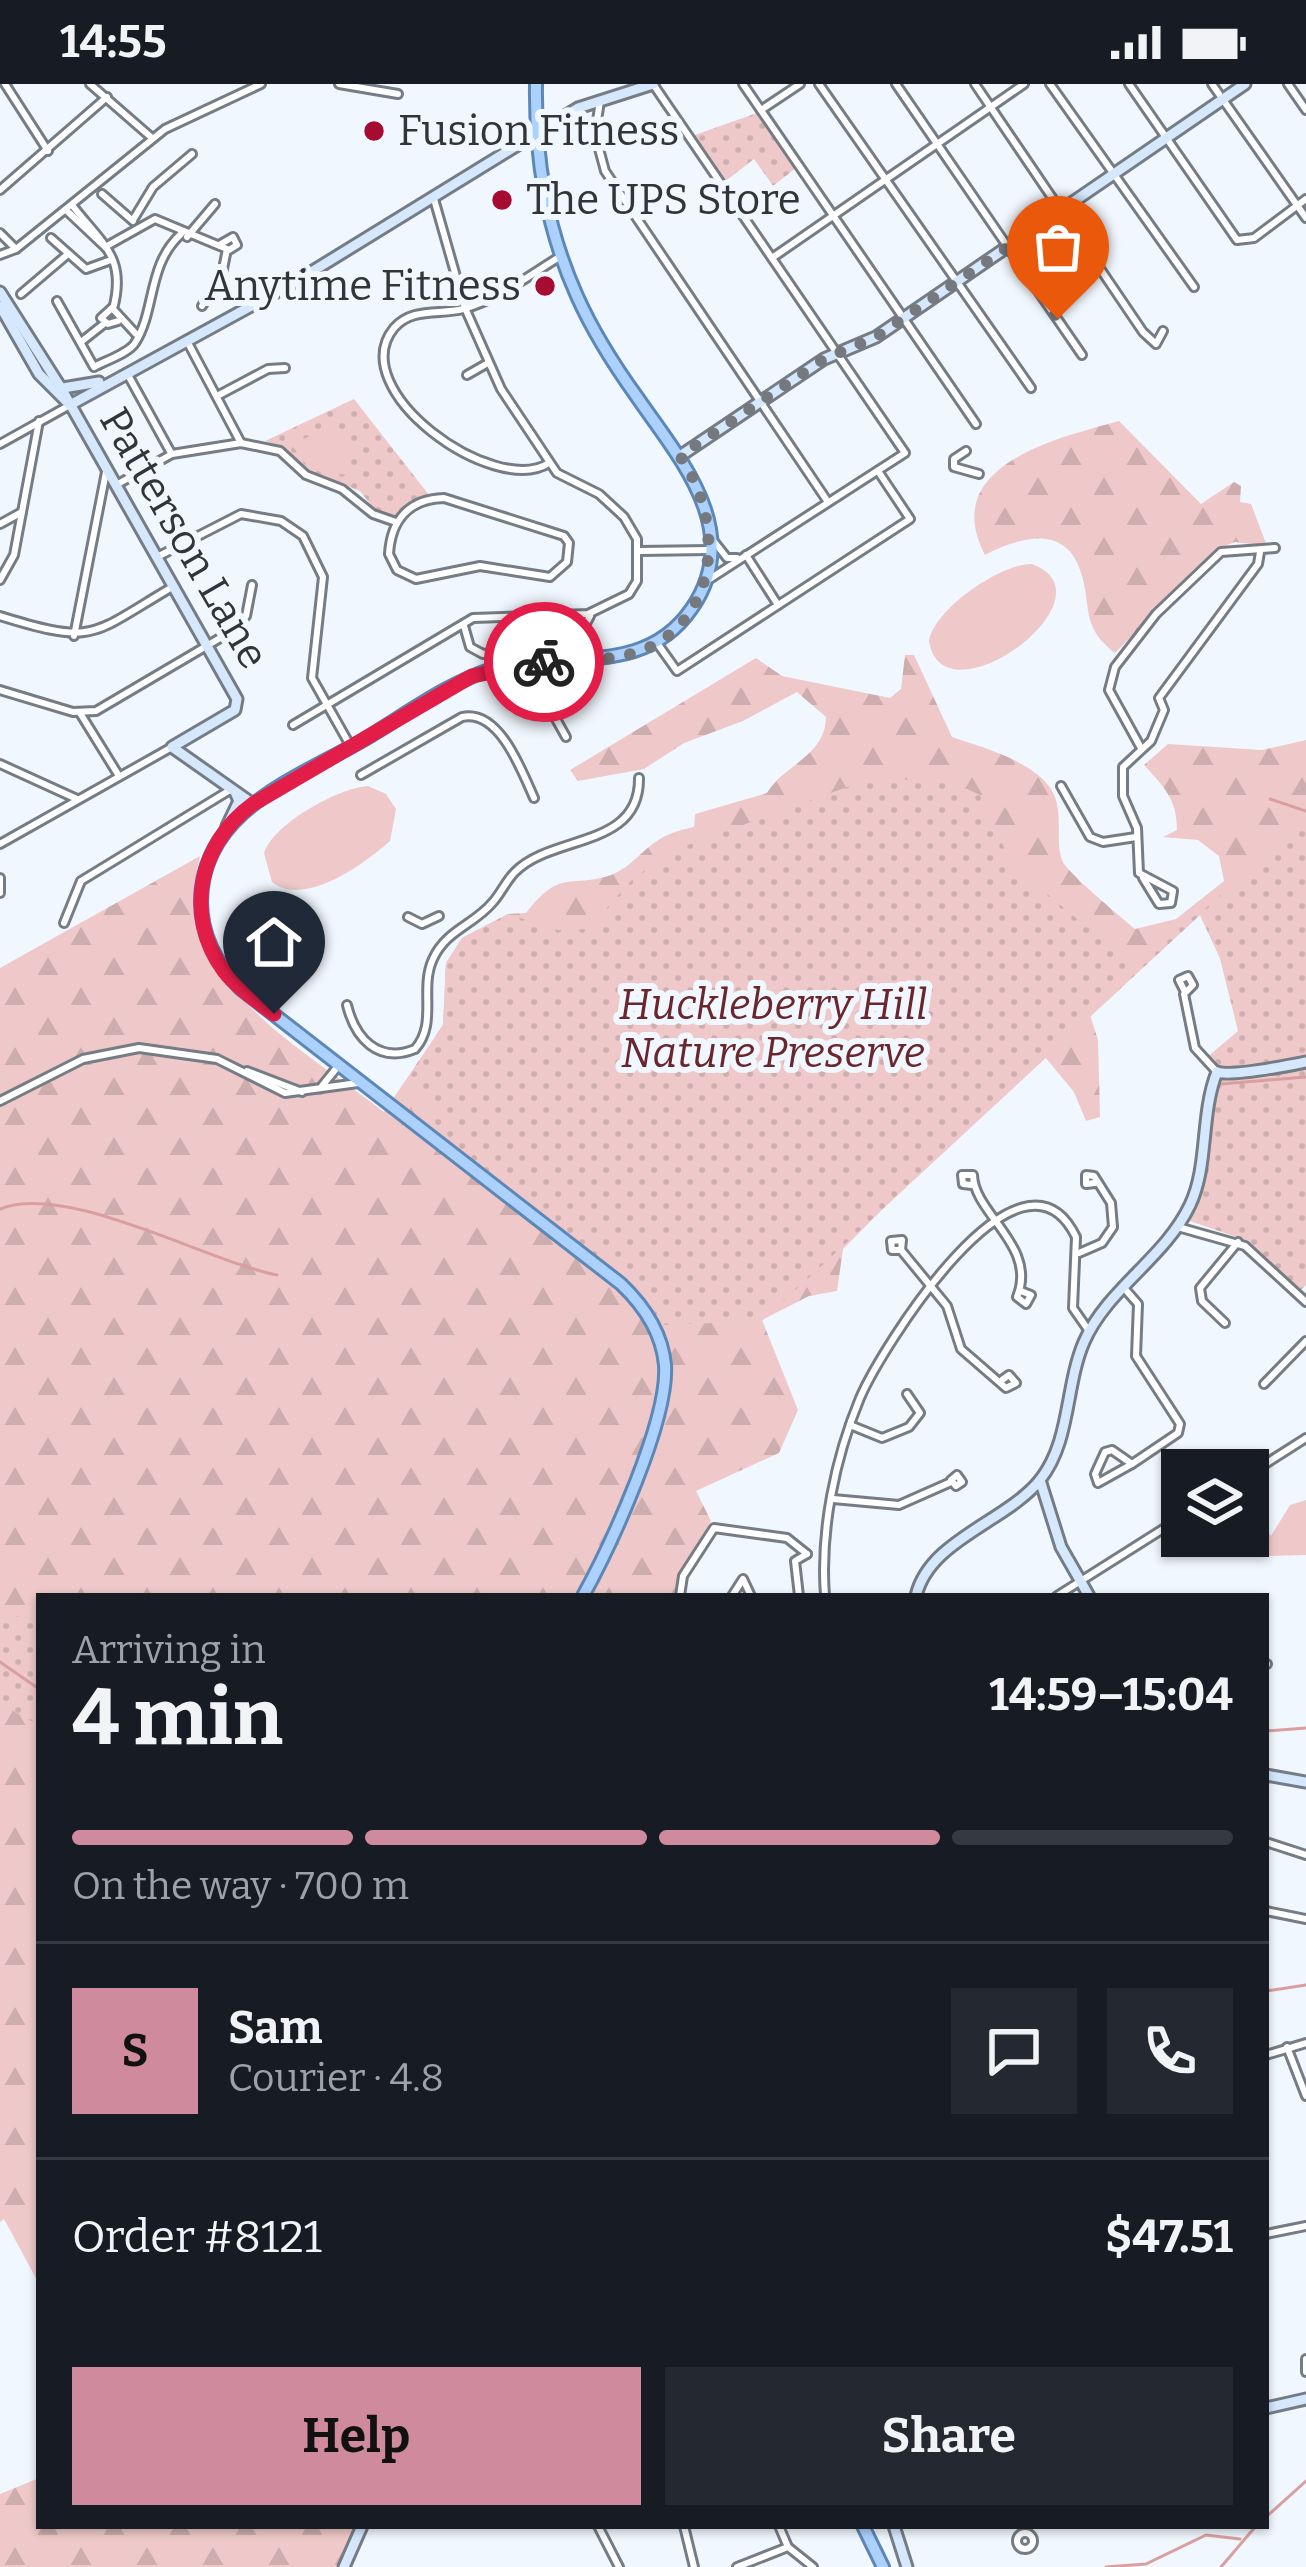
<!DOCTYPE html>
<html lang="en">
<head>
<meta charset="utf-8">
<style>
  :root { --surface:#171b24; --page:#242831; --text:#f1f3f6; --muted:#9ea1a6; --line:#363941; --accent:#cf8b9d }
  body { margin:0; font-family:Bitter,serif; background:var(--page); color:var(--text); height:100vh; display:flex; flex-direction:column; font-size:45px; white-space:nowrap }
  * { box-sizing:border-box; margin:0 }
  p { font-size:39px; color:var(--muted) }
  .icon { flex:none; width:66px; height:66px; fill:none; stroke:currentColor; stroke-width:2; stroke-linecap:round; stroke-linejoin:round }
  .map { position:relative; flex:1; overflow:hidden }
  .sheet { position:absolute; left:36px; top:1509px; width:1233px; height:936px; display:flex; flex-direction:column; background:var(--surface); border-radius:0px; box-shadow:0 3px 9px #0004 }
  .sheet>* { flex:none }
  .tools { position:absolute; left:1161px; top:1365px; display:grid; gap:24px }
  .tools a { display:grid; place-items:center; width:108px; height:108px; border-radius:0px; background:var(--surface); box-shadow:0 3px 9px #0004; font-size:60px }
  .pin { position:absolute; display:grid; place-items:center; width:102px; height:102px; color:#fff; margin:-123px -51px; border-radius:50% 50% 50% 0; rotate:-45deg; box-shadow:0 0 12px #0007 }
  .pin .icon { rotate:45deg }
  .courier { position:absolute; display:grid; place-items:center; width:120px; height:120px; margin:-60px; border:9px solid #e11d48; border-radius:50%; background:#fff; color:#222; box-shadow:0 3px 15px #0007 }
  .overview em { font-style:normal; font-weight:700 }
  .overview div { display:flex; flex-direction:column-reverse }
  .overview { display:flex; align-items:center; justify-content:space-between; height:204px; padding:0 36px }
  h1 { font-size:78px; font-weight:700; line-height:90px }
  .bar { display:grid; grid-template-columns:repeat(4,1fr); gap:18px 12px; align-content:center; height:144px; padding:0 36px }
  .bar i { height:15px; border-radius:9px; background:var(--line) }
  .bar .current { background:var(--accent) }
  .bar p { grid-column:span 4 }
  .line { display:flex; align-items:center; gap:30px; padding:0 36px; border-top:3px solid var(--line) }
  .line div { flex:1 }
  .round { display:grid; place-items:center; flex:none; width:126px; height:126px; border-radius:0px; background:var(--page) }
  .action { display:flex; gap:24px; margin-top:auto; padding:24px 36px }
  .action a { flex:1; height:138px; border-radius:0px; background:var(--accent); color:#111; font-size:48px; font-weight:700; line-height:138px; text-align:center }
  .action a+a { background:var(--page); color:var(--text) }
  .status { display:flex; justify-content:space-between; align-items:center; height:84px; padding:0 60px; background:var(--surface); direction:ltr }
  .status svg { height:33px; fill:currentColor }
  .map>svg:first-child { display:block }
</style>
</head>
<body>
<div class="status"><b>14:55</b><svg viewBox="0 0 49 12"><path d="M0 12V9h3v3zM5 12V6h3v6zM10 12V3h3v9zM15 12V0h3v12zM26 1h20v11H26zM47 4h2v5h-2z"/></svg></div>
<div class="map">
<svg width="1306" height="2483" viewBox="0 0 1306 2483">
  <defs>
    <pattern id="forest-firs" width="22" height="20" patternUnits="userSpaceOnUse" patternTransform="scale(3)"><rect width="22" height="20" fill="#efc9c9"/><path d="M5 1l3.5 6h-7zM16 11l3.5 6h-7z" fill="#cdadad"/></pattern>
    <pattern id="park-dots" width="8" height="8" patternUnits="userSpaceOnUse" patternTransform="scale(3)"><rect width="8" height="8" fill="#efc9c9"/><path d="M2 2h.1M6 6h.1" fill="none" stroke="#cdadad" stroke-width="1.8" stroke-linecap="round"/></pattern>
  </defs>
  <rect width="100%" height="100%" fill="#f1f7fe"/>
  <!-- forest -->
  <g fill="url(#forest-firs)">
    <path d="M1119,337L1201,420L1234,398L1241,402L1240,418L1251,420L1267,462L1235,458L1217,465L1115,569C1079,541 1093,522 1080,486C1064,438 1016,455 985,471C938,381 1058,354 1119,337Z"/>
    <path d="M905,571H914L952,653C983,664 1049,680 1057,720C1061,738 1056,759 1062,776C1066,788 1120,832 1135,845L1176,835L1224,797L1219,772L1198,756L1163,753L1177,746C1177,715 1164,703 1144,681L1168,660L1262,666L1306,656V824L1229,910L1220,874L1200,831L1090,931L1098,956L1100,1033L1086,1037L1074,1008L1040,967L843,1165L837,1207L809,1212L762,1236L798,1326L779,1369L696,1407L711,1437L679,1491L675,1512H39V2200L4,2135L0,2138V884L200,772C169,896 300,962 384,1028L443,941L446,879L462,854L508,830L526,829C562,783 570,805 611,791C642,779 644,752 694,743L695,730L767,709C784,680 825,673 826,633L797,608L743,637L684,659L644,685L578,697L570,686L756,574L782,592L890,614L901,605Z"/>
    <polygon points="39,2394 39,2442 357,2442 338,2483 0,2483 0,2410"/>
  </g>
  <!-- park -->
  <g fill="url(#park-dots)">
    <polygon points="757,29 796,84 773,102 754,75 723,99 692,52"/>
    <polygon points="354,315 429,411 393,433 374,425 360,407 309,387 288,367 265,357"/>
    <polygon points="941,693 980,711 1012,781 1129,878 1206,824 1306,733 1306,1201 1301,1206 1248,1157 1190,1137 1207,1027 1218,996 1206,974 1238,947 1220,874 1200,831 762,1237 660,1241 624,1194 430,1042 436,1034 409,994 443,941 446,879 462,854 508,830 558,846 588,845 631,797 669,768 858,699"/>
    <polygon points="0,1525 39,1541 39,1641 0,1620"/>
  </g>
  <!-- garden -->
  <g fill="#efc9c9">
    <polygon points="335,342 349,361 352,392 309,384 291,360"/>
    <path d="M1032,480C1119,512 943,643 929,557C933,526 1001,479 1032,480Z"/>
    <path d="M368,702L386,710L396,725L390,757C364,780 304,824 272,798L264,769C273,740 338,704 368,702Z"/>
    <polygon points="1306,1416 1306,1471 1241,1473 1249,1467 1241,1456 1263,1440 1271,1452 1290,1421"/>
  </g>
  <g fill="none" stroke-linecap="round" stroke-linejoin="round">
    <!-- stream -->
    <g stroke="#d99fa0" stroke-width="3">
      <polyline points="1270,715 1306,727"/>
      <polyline points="1221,1000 1306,993"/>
      <path d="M0,1125C67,1098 206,1177 277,1191"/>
      <polyline points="0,1578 39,1605"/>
      <polyline points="1266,1647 1306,1644"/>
      <polyline points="1266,1907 1306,1901"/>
      <polyline points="1266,2433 1306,2397"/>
      <polyline points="1106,2483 1146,2480 1206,2451 1240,2455"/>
      <polyline points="1221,2483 1256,2442"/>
    </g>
    <defs>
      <g id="street">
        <polyline points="5,0 48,67"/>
        <polyline points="90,0 152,54"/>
        <polyline points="339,0 398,10"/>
        <polyline points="653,0 905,369 705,498"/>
        <polyline points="743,0 976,340"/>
        <polyline points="819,0 1031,304"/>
        <polyline points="896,0 1082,271"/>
        <polyline points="975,0 1143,248 1156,260 1163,247"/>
        <polyline points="1050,0 1194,203"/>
        <polyline points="1129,0 1237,156 1254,154 1306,115"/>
        <polyline points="1212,0 1306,134"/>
        <polyline points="1288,0 1306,26"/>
        <polyline points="600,17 595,50 605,87 828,418"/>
        <polyline points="761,26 800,0"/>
        <polyline points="0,106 107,13"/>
        <polyline points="102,110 133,137"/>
        <path d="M72,121C102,160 127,173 113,225L136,250"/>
        <polyline points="66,126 103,161"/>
        <polyline points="133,136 153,103 192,70"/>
        <polyline points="0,149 16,165"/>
        <polyline points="187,153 215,120"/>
        <polyline points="51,154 86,185 111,176"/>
        <polyline points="219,161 233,153 237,161 229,166"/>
        <polyline points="105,163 155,135 227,165 222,190 202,222"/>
        <polyline points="0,171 16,165 165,45 261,0"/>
        <polyline points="772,174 1024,0"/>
        <polyline points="21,210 68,170"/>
        <path d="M57,217L94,283C105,277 129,269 135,259C156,226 147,181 181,150"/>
        <polyline points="112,224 101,234 108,240 118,237"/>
        <polyline points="187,257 241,359"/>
        <polyline points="81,258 105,239"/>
        <polyline points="128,291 171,369"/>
        <polyline points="467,291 488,279"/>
        <polyline points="219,311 268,285 285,284"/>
        <polyline points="0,360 70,321"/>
        <polyline points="966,367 954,375 954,383 979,390"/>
        <path d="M549,379C494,414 343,306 394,244C412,223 440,231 463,225C498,216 531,190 561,172"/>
        <polyline points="116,401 172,370 241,359 280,367 306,391 342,405 373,430 396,438"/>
        <path d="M444,414L564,452L569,459L567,478L550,493L480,482L416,495L397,486L389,470C391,436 409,415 444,414Z"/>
        <polyline points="0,440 22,428"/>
        <polyline points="712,455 727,474 737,474"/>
        <polyline points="639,467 710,466"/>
        <polyline points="746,471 778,521"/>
        <polyline points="157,473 241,430 281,437 303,452 323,493 312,594 351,663"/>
        <polyline points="0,496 14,471 39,337"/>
        <path d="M0,532C97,562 90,551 174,502"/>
        <polyline points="464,542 470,563 483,570 575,560 590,532"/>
        <polyline points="74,552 106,388"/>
        <polyline points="657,559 677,587 910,435 878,387"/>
        <polyline points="536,578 541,608 566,653"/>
        <polyline points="0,606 73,628 96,627 232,547 246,532 252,501"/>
        <polyline points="80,629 119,692"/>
        <polyline points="293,641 473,534 588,530 629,510 637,497 637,455 624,433 599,410 557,389 501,305 465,224 434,115"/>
        <polyline points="1141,664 1109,606 1115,583 1156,530 1221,468 1275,464"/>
        <polyline points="0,680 77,715"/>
        <path d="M361,691L462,633C499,625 521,685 534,714"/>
        <polyline points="1061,702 1090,753 1103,758 1136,753"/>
        <polyline points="0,760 172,663"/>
        <polyline points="0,794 0,809"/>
        <polyline points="1143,794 1159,820 1171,819 1173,807 1139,789 1137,744 1123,712 1123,683 1151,657 1164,626 1159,614 1258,480 1260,468"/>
        <polyline points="408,833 422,840 439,832"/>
        <polyline points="64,839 81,797 230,706"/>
        <polyline points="1184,906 1179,896 1188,892 1193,901 1184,910 1195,964 1217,988"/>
        <path d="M347,921C355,954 378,980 415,965C438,939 419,905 433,875C446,846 474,841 493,818C501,809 506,797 515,788C552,750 640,765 639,694"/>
        <polyline points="247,987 302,1008"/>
        <polyline points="322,1002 339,981"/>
        <polyline points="0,1017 83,975 139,964 217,975 285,1009 358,999"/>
        <path d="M972,1101L963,1100L962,1091H973C974,1130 1038,1162 1017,1213L1026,1220L1031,1211L1021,1207"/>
        <polyline points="1178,1143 1245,1162 1306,1218"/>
        <polyline points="901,1166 892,1166 891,1157 902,1156 901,1166 947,1222 961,1265 1006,1304 1016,1299 1009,1291 1002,1296"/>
        <polyline points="1079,1169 1102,1159 1113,1143 1111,1119 1094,1092 1086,1091 1086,1100 1095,1099"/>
        <polyline points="1124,1204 1138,1220 1136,1272 1180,1340 1178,1349 1132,1380"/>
        <polyline points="1225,1239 1202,1217 1200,1204 1238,1158"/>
        <polyline points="1264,1300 1306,1257"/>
        <polyline points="850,1341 882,1354 909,1343 920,1329 907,1310"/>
        <polygon points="1112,1366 1132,1380 1098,1399 1095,1390 1105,1368"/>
        <polygon points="957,1391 962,1398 956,1402 951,1396"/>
        <polyline points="1248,1391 1306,1354"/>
        <polyline points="833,1415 899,1421 951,1398"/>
        <polyline points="680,1512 683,1492 714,1444 787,1454 807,1470"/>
        <polyline points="732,1512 743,1495 751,1512"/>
        <polyline points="799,1512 795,1477 807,1470"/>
        <path d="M825,1512C820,1447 835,1374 860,1314C881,1265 1021,1040 1076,1153L1073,1224L1089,1247"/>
        <polyline points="1057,1512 1182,1433"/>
        <polyline points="1266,1580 1267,1580"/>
        <polyline points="1266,1758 1306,1771"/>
        <polyline points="1266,1827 1306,1835"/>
        <polyline points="1287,1963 1306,2012"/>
        <polyline points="1266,1971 1306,1959"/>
        <polyline points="1266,2150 1306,2142"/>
        <polyline points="1306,2275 1306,2288"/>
        <polyline points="598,2442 619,2483"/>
        <polyline points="684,2442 694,2483"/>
        <polyline points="779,2442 788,2463 813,2483"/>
        <circle cx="1025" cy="2457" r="8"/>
        <polyline points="737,2483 788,2463"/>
      </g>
      <g id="secondary">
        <polyline points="0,208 61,304 237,615 235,626 172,663 253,720"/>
        <polyline points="0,222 39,290 70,321"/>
        <polyline points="63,304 99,298"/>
        <polyline points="70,321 295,198 578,24 653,0"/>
        <polyline points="680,372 824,275 876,253 1245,0"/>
        <polyline points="227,742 239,717 235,708"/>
        <path d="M1217,988C1231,993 1286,982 1306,978"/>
        <polyline points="1040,1396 1061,1463 1089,1512"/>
        <path d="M916,1512C929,1456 1006,1438 1040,1396C1071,1357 1065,1302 1084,1258C1107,1205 1165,1174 1190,1121C1209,1081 1200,1031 1217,988"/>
        <polyline points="1266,1691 1306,1698"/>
        <polyline points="1266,2324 1306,2315"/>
        <polyline points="894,2442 907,2483"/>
        <polyline points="344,2483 362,2442"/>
      </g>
      <g id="primary">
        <path d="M536,0C535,74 546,143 577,212C593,248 614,281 637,313C679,374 745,447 692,524C644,595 562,565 492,585C448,599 405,631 365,655C298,694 202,726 201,817C201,852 217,881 241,905L621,1200C644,1222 662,1248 665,1281C669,1336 610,1463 583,1512"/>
        <polyline points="863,2442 883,2483"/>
      </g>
    </defs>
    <!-- street casing -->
    <use href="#street" stroke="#757c84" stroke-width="12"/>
    <!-- secondary casing -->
    <use href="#secondary" stroke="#757c84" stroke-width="15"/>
    <!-- primary casing -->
    <use href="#primary" stroke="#5d87b6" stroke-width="16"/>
    <!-- street -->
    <use href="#street" stroke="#fff" stroke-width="6"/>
    <!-- secondary -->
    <use href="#secondary" stroke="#d5e8fe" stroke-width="9"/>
    <!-- primary -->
    <use href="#primary" stroke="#acd1fc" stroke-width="10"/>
  </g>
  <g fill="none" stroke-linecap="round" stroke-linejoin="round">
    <!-- done -->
    <path stroke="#75797d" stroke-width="12" stroke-dasharray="0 21.6" d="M544,578C577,576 615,578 646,565C723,530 722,432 680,372L824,275L876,253L1008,163L1058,235"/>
    <!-- route -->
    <path stroke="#e11d48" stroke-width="15" d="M274,930C257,917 237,904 224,887C183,831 199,759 253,720L472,592L544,578"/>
  </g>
  <!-- markers -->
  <g fill="#a60c31" stroke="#f1f7fe" stroke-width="4.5">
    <circle cx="374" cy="47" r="12"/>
    <circle cx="502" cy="116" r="12"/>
    <circle cx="545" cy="202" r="12"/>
  </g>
  <g text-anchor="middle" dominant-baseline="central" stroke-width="12" stroke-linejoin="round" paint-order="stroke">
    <!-- poi labels -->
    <g font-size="42" fill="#323538" stroke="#f1f7fe" text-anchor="start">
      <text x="398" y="47">Fusion Fitness</text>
      <text x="526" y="116">The UPS Store</text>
      <text x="521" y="202" text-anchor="end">Anytime Fitness</text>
    </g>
    <!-- street labels -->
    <g font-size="42" fill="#323538" stroke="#f1f7fe">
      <text transform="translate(184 454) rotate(60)">Patterson Lane</text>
    </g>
    <!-- park labels -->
    <g font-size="42" font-style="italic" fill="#6b252c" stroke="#f1f7fe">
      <text x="773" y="921">Huckleberry Hill<tspan x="773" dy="48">Nature Preserve</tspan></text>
    </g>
  </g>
</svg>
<div class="tools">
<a><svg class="icon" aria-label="layers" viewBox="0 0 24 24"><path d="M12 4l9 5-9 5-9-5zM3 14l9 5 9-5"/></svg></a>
</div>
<div class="pin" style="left:1058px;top:235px;background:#ea580c"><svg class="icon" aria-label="bag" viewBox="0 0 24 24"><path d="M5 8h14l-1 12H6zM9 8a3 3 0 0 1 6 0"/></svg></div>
<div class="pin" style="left:274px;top:930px;background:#1f2937"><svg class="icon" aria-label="home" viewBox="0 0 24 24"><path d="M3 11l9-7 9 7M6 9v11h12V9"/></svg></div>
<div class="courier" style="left:544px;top:578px"><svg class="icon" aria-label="bike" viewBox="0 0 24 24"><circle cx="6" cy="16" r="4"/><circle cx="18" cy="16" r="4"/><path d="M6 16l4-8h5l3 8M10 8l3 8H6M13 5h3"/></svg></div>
<section class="sheet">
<div class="overview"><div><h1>4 min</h1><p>Arriving in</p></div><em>14:59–15:04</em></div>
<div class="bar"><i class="current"></i><i class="current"></i><i class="current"></i><i></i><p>On the way · 700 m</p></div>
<div class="line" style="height:216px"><b class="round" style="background:var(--accent);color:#111">S</b><div><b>Sam</b><p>Courier · 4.8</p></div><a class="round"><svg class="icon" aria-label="chat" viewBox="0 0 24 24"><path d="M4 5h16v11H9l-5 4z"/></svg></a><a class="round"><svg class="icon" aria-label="phone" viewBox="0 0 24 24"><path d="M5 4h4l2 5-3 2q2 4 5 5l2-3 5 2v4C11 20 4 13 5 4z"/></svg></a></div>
<div class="line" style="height:156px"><div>Order #8121</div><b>$47.51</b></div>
<div class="action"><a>Help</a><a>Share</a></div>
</section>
</div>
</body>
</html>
